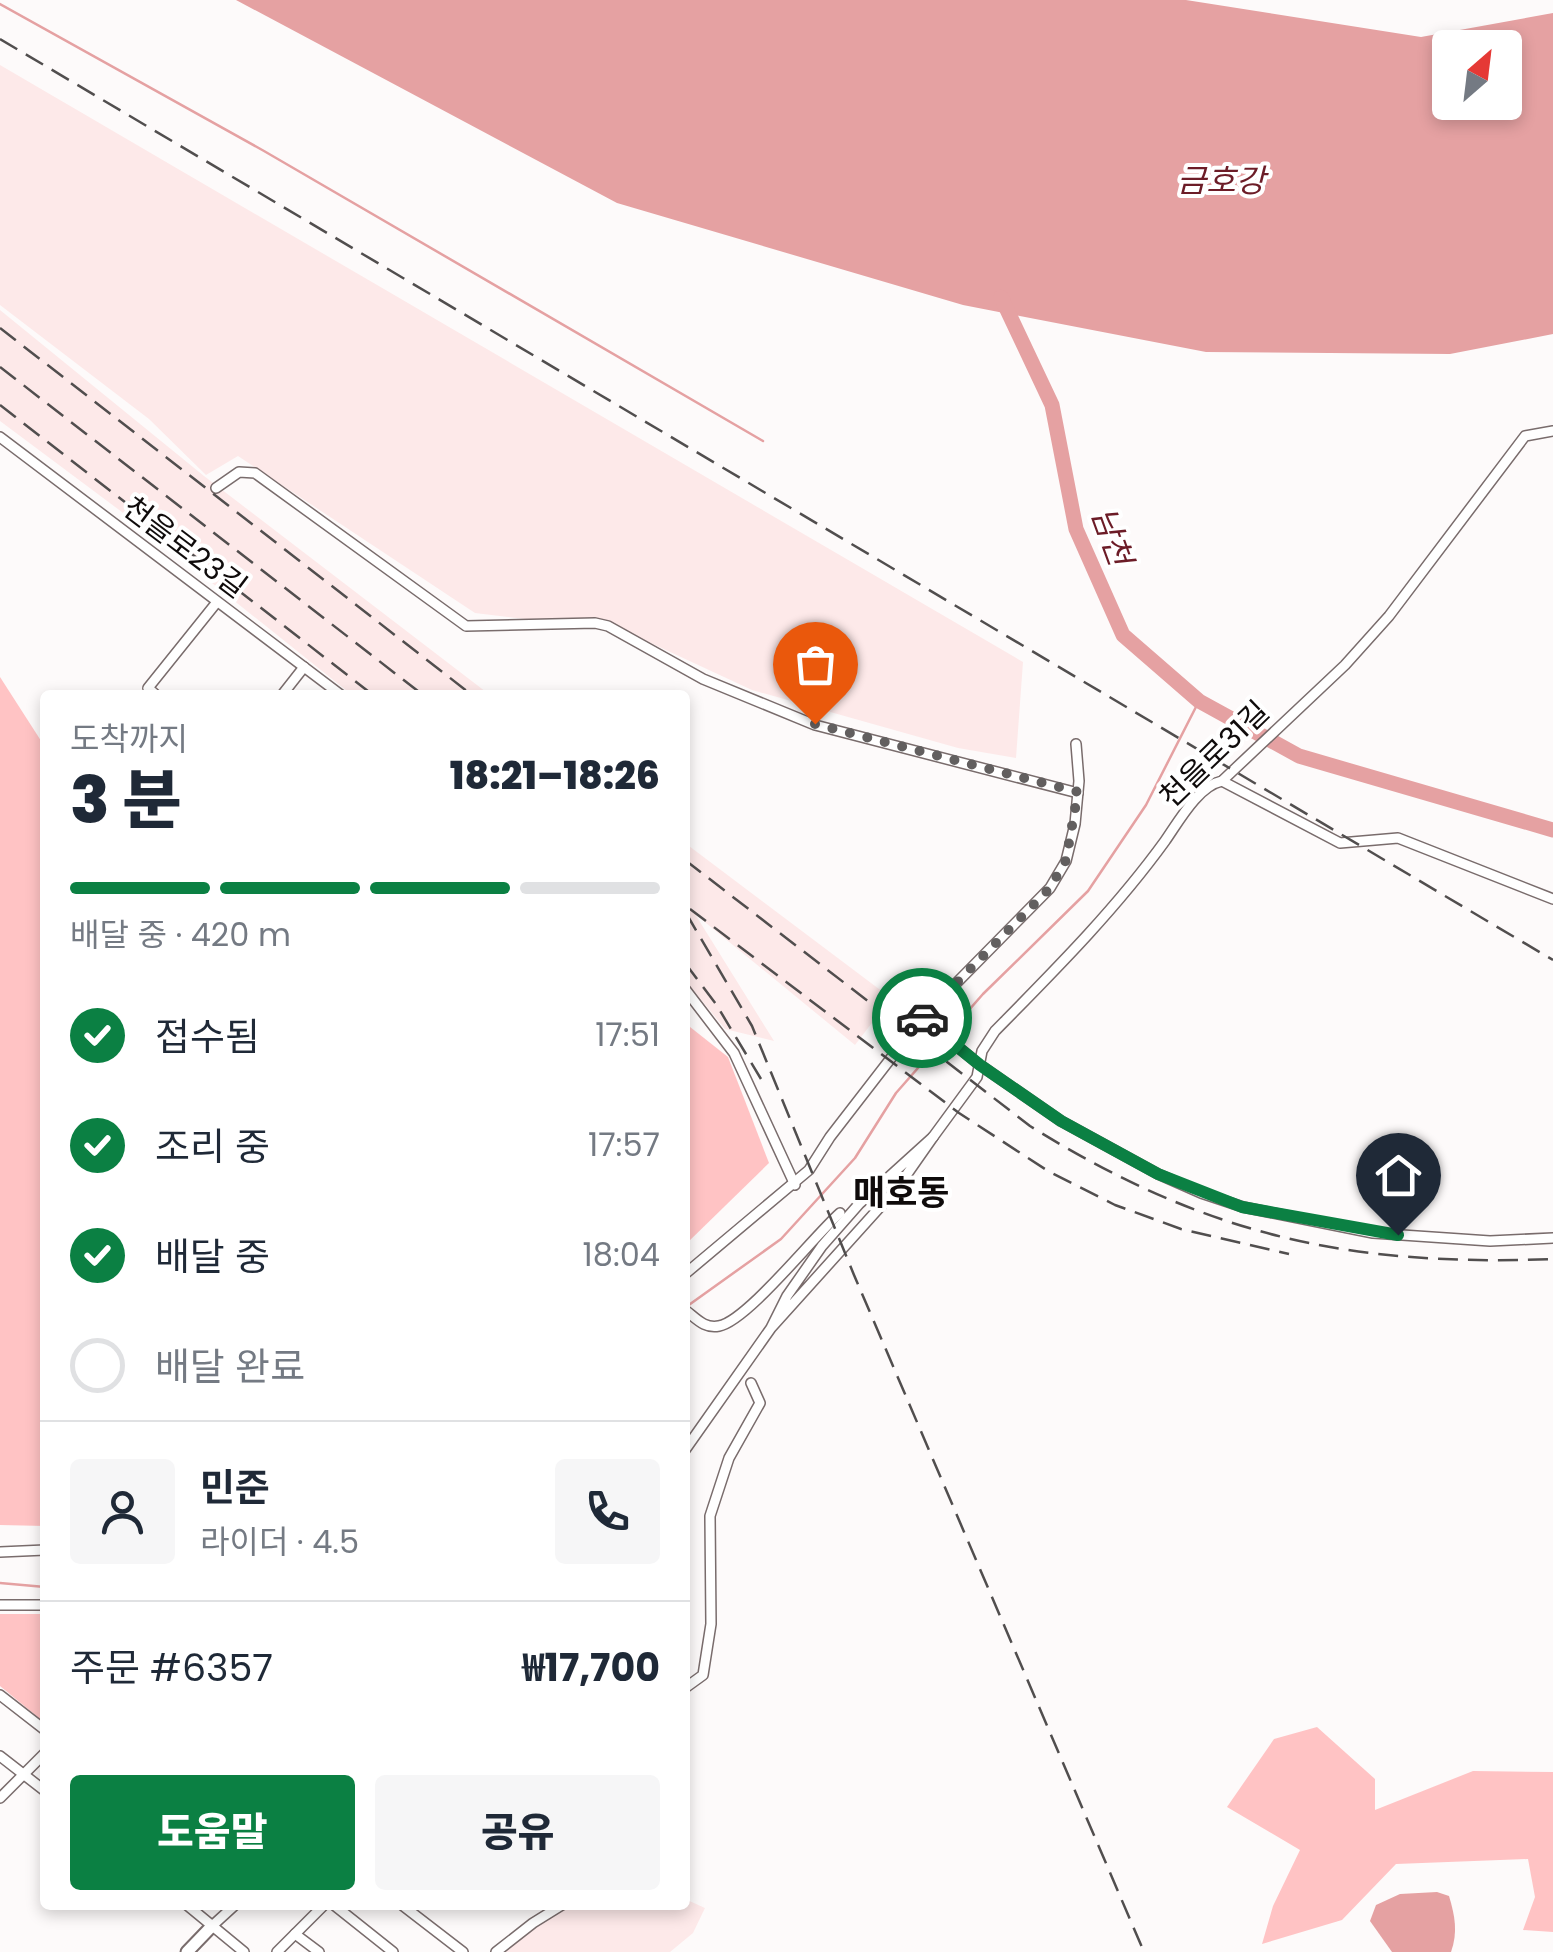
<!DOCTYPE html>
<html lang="ko">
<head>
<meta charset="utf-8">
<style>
  :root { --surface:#fff; --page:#f6f6f7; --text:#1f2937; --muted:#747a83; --line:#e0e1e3; --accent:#0b8043 }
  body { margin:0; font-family:Poppins,"Noto Sans KR",sans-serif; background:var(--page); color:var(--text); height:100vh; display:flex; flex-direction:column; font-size:38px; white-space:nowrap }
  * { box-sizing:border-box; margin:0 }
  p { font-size:32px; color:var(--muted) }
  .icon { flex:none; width:55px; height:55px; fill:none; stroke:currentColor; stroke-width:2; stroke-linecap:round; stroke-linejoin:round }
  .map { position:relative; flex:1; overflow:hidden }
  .sheet { position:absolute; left:40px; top:690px; width:650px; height:1220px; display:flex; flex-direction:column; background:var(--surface); border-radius:10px; box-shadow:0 5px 15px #0003 }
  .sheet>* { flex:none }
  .needle { width:65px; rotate:28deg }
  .controls { position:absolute; left:1432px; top:30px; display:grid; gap:20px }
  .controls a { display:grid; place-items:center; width:90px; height:90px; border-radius:10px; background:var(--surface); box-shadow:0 5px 15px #0003; font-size:50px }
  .pin { position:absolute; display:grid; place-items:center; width:85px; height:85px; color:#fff; margin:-102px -42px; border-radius:50% 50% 50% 0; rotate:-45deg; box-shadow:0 0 10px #0007 }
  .pin .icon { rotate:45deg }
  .courier { position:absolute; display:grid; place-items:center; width:100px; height:100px; margin:-50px; border:8px solid #0b8043; border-radius:50%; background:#fff; color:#222; box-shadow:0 2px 12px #0007 }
  .overview em { font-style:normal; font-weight:800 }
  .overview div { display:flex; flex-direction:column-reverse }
  .overview { display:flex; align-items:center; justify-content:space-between; height:170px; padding:0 30px }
  h1 { font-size:65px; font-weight:800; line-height:75px }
  .bar { display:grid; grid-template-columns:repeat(4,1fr); gap:15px 10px; align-content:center; height:120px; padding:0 30px }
  .bar i { height:12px; border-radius:8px; background:var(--line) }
  .bar .active { background:var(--accent) }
  .bar p { grid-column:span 4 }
  .line { display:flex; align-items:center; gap:25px; padding:0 30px; border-top:2px solid var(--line) }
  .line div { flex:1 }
  .round { display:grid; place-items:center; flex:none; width:105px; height:105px; border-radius:10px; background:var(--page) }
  ol { padding:0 30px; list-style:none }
  li { display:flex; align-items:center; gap:30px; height:110px }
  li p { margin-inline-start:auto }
  li .icon { padding:10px; border-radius:50%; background:var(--accent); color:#fff; stroke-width:4 }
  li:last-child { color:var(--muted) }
  li i { width:55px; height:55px; border:5px solid var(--line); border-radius:50% }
  .action { display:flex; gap:20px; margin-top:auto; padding:20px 30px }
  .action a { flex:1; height:115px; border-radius:10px; background:var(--accent); color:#fff; font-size:40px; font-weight:800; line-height:115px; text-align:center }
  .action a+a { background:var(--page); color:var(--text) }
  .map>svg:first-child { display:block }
</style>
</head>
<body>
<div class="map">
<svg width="1553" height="1952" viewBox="0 0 1553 1952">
  <rect width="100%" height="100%" fill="#fdfafa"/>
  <!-- built -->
  <g fill="#fde9e9">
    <polygon points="0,65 1023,662 1016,758 958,748 752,690 625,631 475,613 238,456 206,475 149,419 0,305"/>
    <polygon points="0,310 204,476 490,695 352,695 142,527 0,421"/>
    <polygon points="685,843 891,998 855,1045 695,914 774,1041 725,1029 685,980"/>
    <polygon points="685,1899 705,1908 693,1933 670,1952 497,1952 562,1905 685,1905"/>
  </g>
  <!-- green -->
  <g fill="#ffc3c4">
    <polygon points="0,677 45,747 45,1526 0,1525"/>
    <polygon points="685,1023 728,1057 769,1163 685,1245"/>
    <polygon points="0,1614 45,1614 45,1723 0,1686"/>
    <polygon points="1317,1727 1375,1779 1375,1810 1473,1771 1553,1772 1553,1932 1523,1930 1535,1897 1528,1859 1396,1864 1342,1920 1262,1944 1273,1906 1300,1850 1227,1807 1274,1739"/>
  </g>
  <!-- water -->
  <g fill="#e5a1a2" fill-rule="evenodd">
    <path d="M236,0H1186L1421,37L1553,13V334L1450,354L1206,352L963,305L617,203ZM1450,48H1505V102H1450Z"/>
    <path d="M1437,1892L1449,1896C1455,1916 1458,1932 1451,1952H1392L1370,1921L1376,1905L1400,1894Z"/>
  </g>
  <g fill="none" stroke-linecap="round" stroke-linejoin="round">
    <!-- stream -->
    <g stroke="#e5a1a2" stroke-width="2.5">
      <polyline points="0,4 264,151 763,441"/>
      <polyline points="686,1307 781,1239 855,1158 896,1093 983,994 1088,891 1146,805 1199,701"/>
      <polyline points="0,1583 45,1587"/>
    </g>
    <!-- river -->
    <polyline stroke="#e5a1a2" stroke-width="15" points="1001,297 1052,405 1076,529 1123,635 1199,701 1299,756 1553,830"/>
    <defs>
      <g id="minor">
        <polyline points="0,437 341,695"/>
        <polyline points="216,488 239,472 255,473 466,626 595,623 608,626 703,679 815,725 1078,793"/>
        <polyline points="156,695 148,688 217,602"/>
        <polyline points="282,695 304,667"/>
        <polyline points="1222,781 1340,843 1398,838 1553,899"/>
        <polyline points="685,989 734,1053 795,1185"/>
        <polyline points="922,1018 980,1065 1061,1121 1158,1174 1201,1193 1243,1207 1373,1233 1490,1241 1553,1238"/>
        <path d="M933,1137L977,1077L982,1051L995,1031C1055,970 1115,910 1165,841C1179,821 1198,786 1222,781L1345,665L1389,616L1525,436L1553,431"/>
        <polyline points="685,1274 809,1170 830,1137 922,1018 1050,888 1066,861 1075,824 1079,781 1076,744"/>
        <path d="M685,1310C696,1318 704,1329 719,1326C747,1321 814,1236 840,1213"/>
        <polyline points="685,1450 771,1328 787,1296 822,1246 859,1204 933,1137 898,1187 771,1328"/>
        <polyline points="0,1552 45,1550"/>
        <polyline points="0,1605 45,1605"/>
        <polyline points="685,1688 703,1675 711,1624 710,1516 729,1458 760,1403 751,1383"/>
        <polyline points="0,1695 45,1730"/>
        <polyline points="0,1756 45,1791"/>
        <polyline points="0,1798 45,1753"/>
        <polyline points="187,1905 244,1952"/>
        <polyline points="334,1905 393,1952"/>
        <polyline points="402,1905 463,1952"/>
        <polyline points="212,1926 235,1905"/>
        <polyline points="295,1934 319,1952"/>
        <polyline points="277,1952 324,1905"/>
        <polyline points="496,1952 533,1923 562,1905"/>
      </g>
      <polyline id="major" points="187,1952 212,1926"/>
    </defs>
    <!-- minor casing -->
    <use href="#minor" stroke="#796c6c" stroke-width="12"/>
    <!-- major casing -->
    <use href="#major" stroke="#796c6c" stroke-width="15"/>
    <!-- minor -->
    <use href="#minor" stroke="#fff" stroke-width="9"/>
    <!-- major -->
    <use href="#major" stroke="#fff" stroke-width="11"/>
    <!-- rail -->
    <g stroke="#514e4e" stroke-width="2.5" stroke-dasharray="20 10" stroke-linecap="butt">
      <polyline points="0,39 1553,960"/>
      <polyline points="0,328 472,695"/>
      <polyline points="0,367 423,695"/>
      <polyline points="0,405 373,695"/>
      <path d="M685,860L1030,1126C1205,1235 1347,1267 1553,1259"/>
      <polyline points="690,909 959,1113 1048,1171 1115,1205 1181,1229 1289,1254"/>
      <polyline points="686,913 752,1026 854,1275 1144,1952"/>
      <polyline points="685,963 716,1004 761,1079"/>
    </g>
  </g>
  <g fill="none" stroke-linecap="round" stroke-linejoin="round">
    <!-- done -->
    <polyline stroke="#625f5f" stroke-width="10" stroke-dasharray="0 18" points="815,724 1078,792 1066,860 1050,888 922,1018"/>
    <!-- route -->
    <polyline stroke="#0b8043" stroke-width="12" points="922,1018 980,1065 1061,1121 1158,1174 1242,1207 1398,1235"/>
  </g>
  <g text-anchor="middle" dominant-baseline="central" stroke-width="8" stroke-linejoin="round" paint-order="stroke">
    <!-- street labels -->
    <g font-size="30" fill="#0f0b0b" stroke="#fff">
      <text transform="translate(185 547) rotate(37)">천을로23길</text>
      <text transform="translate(1214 754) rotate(-44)">천을로31길</text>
    </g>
    <!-- water labels -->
    <g font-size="32" font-style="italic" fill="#6c1c27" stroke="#fff">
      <text x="1221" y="180">금호강</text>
      <text transform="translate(1112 536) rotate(70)">남천</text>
    </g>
    <!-- quarter labels -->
    <g font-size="35" font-weight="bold" fill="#0f0b0b" stroke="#fff">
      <text x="901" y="1192">매호동</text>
    </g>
  </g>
</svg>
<div class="controls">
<a><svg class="needle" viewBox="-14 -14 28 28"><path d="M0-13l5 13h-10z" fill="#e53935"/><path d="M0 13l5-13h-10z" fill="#747a83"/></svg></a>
</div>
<div class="pin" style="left:815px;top:724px;background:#ea580c"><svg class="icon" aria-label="bag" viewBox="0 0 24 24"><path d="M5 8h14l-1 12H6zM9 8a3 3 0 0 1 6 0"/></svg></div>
<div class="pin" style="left:1398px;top:1235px;background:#1f2937"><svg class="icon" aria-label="home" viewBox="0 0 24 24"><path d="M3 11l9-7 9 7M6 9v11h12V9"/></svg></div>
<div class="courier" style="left:922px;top:1018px"><svg class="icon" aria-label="car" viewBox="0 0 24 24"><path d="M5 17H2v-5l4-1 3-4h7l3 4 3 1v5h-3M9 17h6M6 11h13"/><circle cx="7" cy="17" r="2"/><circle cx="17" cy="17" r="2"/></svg></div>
<section class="sheet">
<div class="overview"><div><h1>3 분</h1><p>도착까지</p></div><em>18:21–18:26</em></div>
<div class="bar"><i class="active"></i><i class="active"></i><i class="active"></i><i></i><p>배달 중 · 420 m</p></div>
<ol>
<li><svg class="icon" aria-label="check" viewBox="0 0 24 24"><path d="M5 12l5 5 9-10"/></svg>접수됨<p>17:51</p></li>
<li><svg class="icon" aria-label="check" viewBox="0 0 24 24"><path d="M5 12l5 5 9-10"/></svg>조리 중<p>17:57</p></li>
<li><svg class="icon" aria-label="check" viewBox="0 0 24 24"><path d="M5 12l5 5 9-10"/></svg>배달 중<p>18:04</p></li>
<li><i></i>배달 완료</li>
</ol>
<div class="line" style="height:180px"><a class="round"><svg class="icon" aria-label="person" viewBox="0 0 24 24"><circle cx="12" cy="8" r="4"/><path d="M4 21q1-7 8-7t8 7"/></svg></a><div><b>민준</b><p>라이더 · 4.5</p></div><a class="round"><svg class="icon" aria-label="phone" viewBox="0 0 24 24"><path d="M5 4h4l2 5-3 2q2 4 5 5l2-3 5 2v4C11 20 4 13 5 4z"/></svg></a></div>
<div class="line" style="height:130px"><div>주문 #6357</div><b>₩17,700</b></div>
<div class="action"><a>도움말</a><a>공유</a></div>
</section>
</div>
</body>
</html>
